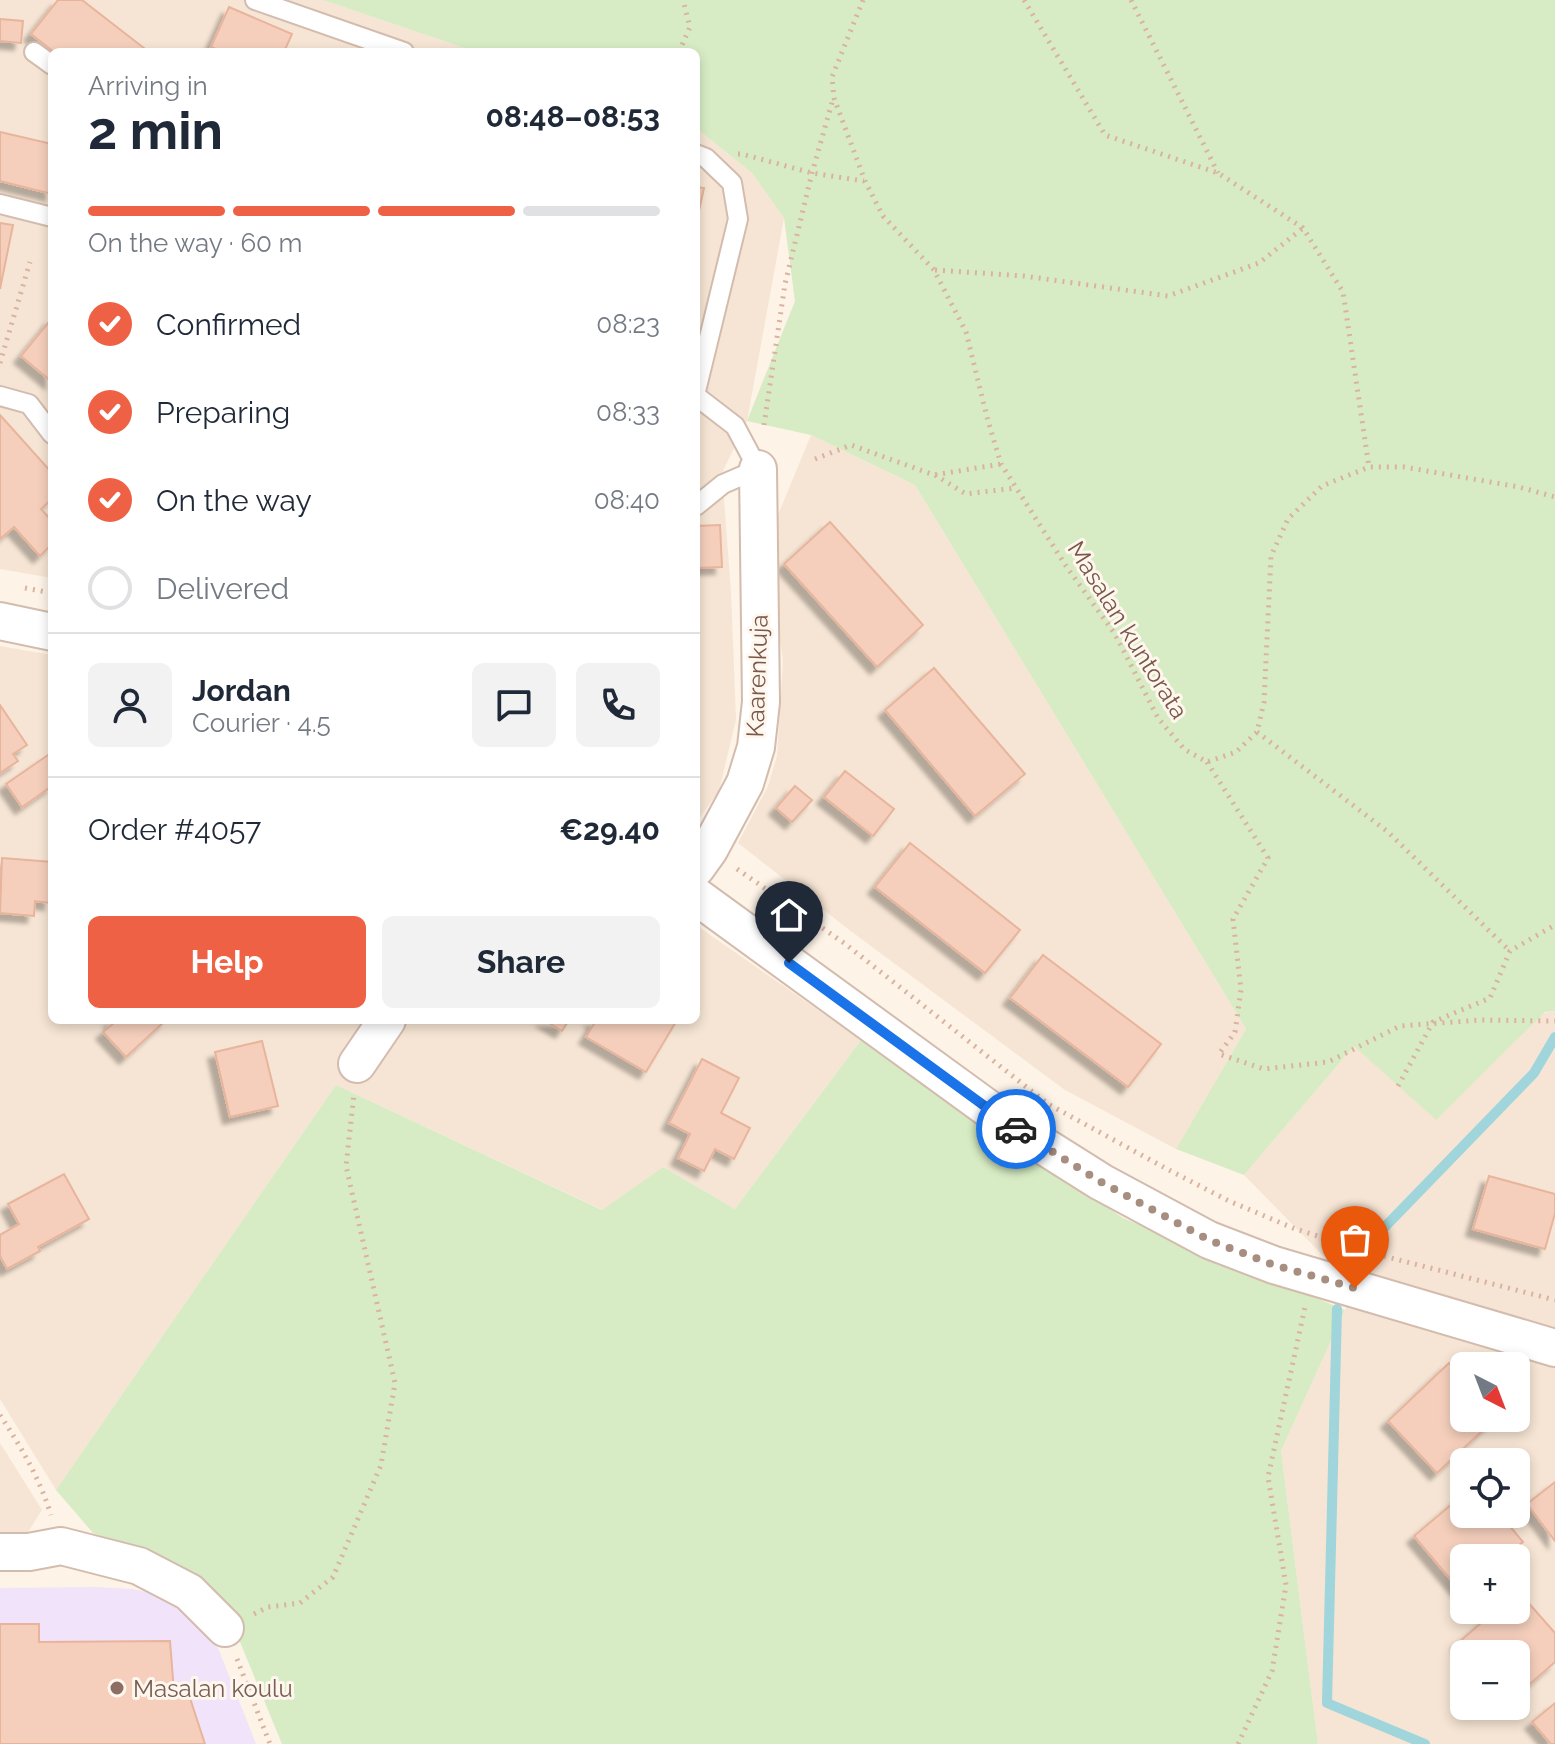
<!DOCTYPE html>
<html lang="en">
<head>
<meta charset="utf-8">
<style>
  :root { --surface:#fff; --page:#f2f2f3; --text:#1f2937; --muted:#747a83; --line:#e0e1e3; --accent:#ee6145 }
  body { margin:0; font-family:Raleway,sans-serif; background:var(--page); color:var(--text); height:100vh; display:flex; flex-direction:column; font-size:30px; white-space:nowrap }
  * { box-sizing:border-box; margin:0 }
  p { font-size:26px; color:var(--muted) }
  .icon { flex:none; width:44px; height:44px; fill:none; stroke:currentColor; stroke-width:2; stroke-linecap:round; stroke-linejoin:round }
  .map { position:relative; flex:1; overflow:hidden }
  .details { position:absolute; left:48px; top:48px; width:652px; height:976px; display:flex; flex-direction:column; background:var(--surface); border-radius:12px; box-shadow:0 4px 12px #0003 }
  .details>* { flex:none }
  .needle { width:52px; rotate:138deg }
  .fabs { position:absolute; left:1450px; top:1352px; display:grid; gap:16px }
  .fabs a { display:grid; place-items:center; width:80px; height:80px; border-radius:12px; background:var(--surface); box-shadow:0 4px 12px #0003; font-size:40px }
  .pin { position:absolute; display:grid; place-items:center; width:68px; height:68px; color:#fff; margin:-82px -34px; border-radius:50% 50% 50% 0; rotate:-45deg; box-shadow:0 0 8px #0007 }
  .pin .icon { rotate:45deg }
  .courier { position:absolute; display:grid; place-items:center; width:80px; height:80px; margin:-40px; border:6px solid #1a73e8; border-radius:50%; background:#fff; color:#222; box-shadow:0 2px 10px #0007 }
  .headline em { font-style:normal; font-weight:700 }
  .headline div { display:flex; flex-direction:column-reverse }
  .headline { display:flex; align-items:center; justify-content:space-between; height:136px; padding:0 40px }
  h1 { font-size:52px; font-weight:700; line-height:60px }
  .bar { display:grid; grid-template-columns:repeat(4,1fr); gap:12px 8px; align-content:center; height:96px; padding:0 40px }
  .bar i { height:10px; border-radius:6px; background:var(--line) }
  .bar .selected { background:var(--accent) }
  .bar p { grid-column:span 4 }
  .line { display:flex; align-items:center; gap:20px; padding:0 40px; border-top:2px solid var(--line) }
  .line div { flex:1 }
  .round { display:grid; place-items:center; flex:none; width:84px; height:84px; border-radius:12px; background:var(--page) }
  ol { padding:0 40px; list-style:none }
  li { display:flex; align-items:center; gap:24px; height:88px }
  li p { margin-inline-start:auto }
  li .icon { padding:8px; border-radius:50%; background:var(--accent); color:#fff; stroke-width:4 }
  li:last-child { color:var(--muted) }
  li i { width:44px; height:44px; border:4px solid var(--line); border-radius:50% }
  .primary-button { display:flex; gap:16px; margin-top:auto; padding:16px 40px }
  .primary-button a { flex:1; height:92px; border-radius:12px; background:var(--accent); color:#fff; font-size:32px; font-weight:700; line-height:92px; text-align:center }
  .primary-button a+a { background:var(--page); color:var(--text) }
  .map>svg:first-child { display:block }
</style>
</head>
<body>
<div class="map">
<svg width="1555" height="1744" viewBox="0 0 1555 1744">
  <defs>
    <filter id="shadow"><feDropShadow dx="-7" dy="7" stdDeviation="2" flood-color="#0004"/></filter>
  </defs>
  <rect width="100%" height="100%" fill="#fdf3e7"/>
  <!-- residential -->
  <g fill="#f6e5d4" fill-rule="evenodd">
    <polygon points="0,0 323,0 476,52 52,52 52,578 0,569"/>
    <polygon points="696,128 752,173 784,218 747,421 722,473 731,592 736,720 719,791 698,820 696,819"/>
    <polygon points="811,435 915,485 1246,1029 1176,1149 1065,1090 852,932 738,843 768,786 777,756 783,660 766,544"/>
    <polygon points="0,646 52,655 52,1020 696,1020 696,925 861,1040 735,1209 663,1167 603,1210 336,1085 56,1490 0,1399"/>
    <path d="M1555,1011V1744H1318L1281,1451L1355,1288L1244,1175L1354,1046ZM1464,1366H1516V1418H1464ZM1464,1462H1516V1514H1464ZM1464,1558H1516V1610H1464ZM1464,1654H1516V1706H1464Z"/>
    <polygon points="0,1443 42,1510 23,1540 0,1540"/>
  </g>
  <!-- education -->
  <polygon fill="#f0e3fa" points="96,1587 132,1589 168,1596 212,1633 256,1744 0,1744 0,1588"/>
  <!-- green -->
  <g fill="#d7ecc4">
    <polygon points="323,0 1555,0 1555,1011 1545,1012 1436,1120 1354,1046 1244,1175 1176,1149 1246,1029 915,485 811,435 747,421 795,301 784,218 752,173 696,128 696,52 476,52"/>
    <polygon points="861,1040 1123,1218 1345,1310 1281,1451 1318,1744 282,1744 226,1608 174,1563 93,1533 56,1490 336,1085 602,1210 663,1167 735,1209"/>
  </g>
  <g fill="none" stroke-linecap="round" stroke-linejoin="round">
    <!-- stream -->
    <g stroke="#9fd5db" stroke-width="10">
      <polyline points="1378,1234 1534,1073 1555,1037"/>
      <polyline points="1337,1309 1327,1703 1425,1744"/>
    </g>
  </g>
  <!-- building -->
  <g fill="#f5cfbc" stroke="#e8b49c" stroke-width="2" filter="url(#shadow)">
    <polygon points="58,0 82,0 149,52 54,52 31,34"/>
    <polygon points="229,7 292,34 284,52 223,52 211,47"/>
    <polygon points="0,19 23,21 21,43 0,41"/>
    <polygon points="0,132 52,144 52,194 0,181"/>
    <polygon points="696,187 704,188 697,220 696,220"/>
    <polygon points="0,223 13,225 0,289"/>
    <polygon points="52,318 52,382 21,356"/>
    <polygon points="0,415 52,473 52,499 41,509 52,521 52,544 40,556 14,527 0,539"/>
    <polygon points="830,522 923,625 877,667 784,564"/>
    <polygon points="720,525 722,567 696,568 696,526"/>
    <polygon points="934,668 1025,774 975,816 885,710"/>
    <polygon points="0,705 27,745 13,754 18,761 0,773"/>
    <polygon points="48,755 52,760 52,786 22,807 6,784"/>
    <polygon points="845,771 894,809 873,836 824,797"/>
    <polygon points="795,786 812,800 792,822 776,808"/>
    <polygon points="910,843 1020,930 985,973 875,887"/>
    <polygon points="2,858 52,862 51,903 35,901 34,916 0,913"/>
    <polygon points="1043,955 1161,1044 1128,1087 1010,998"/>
    <polygon points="111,1020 166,1020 126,1057 103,1032 114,1023"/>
    <polygon points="544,1020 569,1020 562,1031"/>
    <polygon points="592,1020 677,1020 646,1072 586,1037 595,1022"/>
    <polygon points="262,1041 278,1106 230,1117 215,1052"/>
    <polygon points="702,1059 739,1078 721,1113 750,1128 734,1159 715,1149 704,1171 678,1158 690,1134 669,1123"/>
    <polygon points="64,1174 89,1219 38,1247 40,1251 7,1269 0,1256 0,1235 19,1224 8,1204"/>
    <polygon points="1489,1176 1555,1194 1555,1213 1545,1249 1473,1229"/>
    <polygon points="1449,1363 1464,1380 1464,1418 1496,1418 1437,1473 1388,1421"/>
    <polygon points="1555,1482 1555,1541 1527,1504"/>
    <polygon points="1464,1494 1464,1514 1500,1514 1523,1542 1503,1558 1464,1558 1464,1591 1462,1593 1414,1536"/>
    <polygon points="1518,1591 1555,1633 1555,1662 1516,1696 1516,1654 1468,1654 1458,1643 1496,1610 1516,1610 1516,1593"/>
    <polygon points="0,1624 39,1624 39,1642 170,1641 174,1692 187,1689 205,1744 0,1744"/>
    <polygon points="1555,1703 1555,1744 1551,1744 1532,1722"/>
  </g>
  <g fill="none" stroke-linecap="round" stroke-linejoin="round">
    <defs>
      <g id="service">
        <polyline points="255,0 404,52"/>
        <polyline points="34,52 52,65"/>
        <polyline points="696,154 706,158 732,183 738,219 696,391"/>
        <polyline points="0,204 52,217"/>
        <polyline points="0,396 29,404 52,434"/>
        <polyline points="696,396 735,426 758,469 723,484 696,506"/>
      </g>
      <g id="minor">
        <polyline points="0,621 52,632"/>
        <polyline points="696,868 709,850 745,783 756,747 761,702 758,469"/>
        <polyline points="696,896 1012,1126 1101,1182 1209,1240 1274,1265 1555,1348"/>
        <polyline points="357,1064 387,1020"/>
        <polyline points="0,1552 29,1552 61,1546 139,1566 189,1592 225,1628"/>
      </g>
    </defs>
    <!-- service casing -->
    <use href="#service" stroke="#d3bcae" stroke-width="22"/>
    <!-- minor casing -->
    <use href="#minor" stroke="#d3bcae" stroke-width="40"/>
    <!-- path -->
    <g stroke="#dab29f" stroke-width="5" stroke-dasharray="2 6" stroke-linecap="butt">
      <polyline points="863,0 832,77 834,98 865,181 883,216 934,270 966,332 988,421 1001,464 1066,566 1115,634 1158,718 1184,749 1207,762 1236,752 1257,732 1264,702 1271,556 1288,519 1322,486 1369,467 1404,467 1519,487 1555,497"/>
      <polyline points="1024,0 1105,135 1218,173 1303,228 1343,292 1369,467"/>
      <polyline points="1131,0 1218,173"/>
      <polyline points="679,52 690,27 683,0"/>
      <polyline points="738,154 742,154 812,173 864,181"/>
      <polyline points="935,270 1024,276 1168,296 1259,263 1303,228"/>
      <polyline points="0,363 30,262"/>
      <polyline points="764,425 785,284 812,173 833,99"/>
      <polyline points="815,459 851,445 934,475 1001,464"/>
      <polyline points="935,475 966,494 1015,488"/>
      <polyline points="25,588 52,593"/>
      <polyline points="1257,732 1388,832 1510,951"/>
      <polyline points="1207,762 1268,858 1233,919 1241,990 1235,1032 1219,1054 1264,1069 1328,1062 1400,1026 1480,1020 1555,1021"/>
      <polyline points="737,869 844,943 1048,1104 1167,1169 1229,1201 1293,1228 1364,1251 1555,1300"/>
      <polyline points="1398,1086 1433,1022 1490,998 1510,951 1555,925"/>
      <path d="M0,1415C21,1447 39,1477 51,1515"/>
      <polyline points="254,1614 268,1607 300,1603 333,1577 381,1465 395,1383 346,1166 354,1094"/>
      <polyline points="237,1659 270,1744"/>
      <polyline points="1238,1744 1272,1671 1286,1585 1268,1477 1305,1307"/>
    </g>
    <!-- service -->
    <use href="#service" stroke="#fff" stroke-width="18"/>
    <!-- minor -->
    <use href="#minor" stroke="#fff" stroke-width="36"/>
  </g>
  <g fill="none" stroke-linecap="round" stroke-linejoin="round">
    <!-- done -->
    <polyline stroke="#a78e80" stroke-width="8" stroke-dasharray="0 14.4" points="1016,1129 1101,1182 1209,1240 1274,1265 1355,1288"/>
    <!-- route -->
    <polyline stroke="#1a73e8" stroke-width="10" points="789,963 1016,1129"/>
  </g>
  <!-- markers -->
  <circle fill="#8d6e63" stroke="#fff7ee" stroke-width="3" cx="117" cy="1688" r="8"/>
  <g text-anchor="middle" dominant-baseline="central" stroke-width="6" stroke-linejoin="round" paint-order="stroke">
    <!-- street labels -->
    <g font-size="24" fill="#795749" stroke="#fff7ee">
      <text transform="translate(1128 630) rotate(58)">Masalan kuntorata</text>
      <text transform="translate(757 676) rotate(-88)">Kaarenkuja</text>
    </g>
    <!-- education labels -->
    <g font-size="24" fill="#785e54" stroke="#fff7ee" text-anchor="start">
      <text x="133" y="1688">Masalan koulu</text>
    </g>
  </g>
</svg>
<div class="fabs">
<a><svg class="needle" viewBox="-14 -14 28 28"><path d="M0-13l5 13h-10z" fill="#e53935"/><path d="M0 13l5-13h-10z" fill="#747a83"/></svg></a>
<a><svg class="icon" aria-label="locate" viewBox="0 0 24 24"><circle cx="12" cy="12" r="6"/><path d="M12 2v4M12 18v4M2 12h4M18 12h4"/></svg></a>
<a>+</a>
<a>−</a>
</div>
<div class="pin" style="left:1355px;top:1288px;background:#ea580c"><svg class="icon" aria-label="bag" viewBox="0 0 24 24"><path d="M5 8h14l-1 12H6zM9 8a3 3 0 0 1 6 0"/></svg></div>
<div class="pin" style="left:789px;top:963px;background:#1f2937"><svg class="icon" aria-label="home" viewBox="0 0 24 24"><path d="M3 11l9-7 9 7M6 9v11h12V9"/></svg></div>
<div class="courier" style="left:1016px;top:1129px"><svg class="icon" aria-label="car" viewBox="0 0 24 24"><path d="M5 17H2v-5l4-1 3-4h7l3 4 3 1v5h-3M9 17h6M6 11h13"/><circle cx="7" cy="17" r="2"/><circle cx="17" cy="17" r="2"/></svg></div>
<section class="details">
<div class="headline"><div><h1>2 min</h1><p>Arriving in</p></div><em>08:48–08:53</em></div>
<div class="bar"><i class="selected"></i><i class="selected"></i><i class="selected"></i><i></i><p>On the way · 60 m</p></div>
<ol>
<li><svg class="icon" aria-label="check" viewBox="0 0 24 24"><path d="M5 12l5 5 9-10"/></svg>Confirmed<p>08:23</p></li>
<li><svg class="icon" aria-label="check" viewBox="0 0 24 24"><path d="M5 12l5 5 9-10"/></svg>Preparing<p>08:33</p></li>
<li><svg class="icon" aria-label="check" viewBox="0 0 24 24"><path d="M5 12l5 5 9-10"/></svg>On the way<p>08:40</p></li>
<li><i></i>Delivered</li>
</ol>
<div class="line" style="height:144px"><a class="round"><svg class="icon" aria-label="person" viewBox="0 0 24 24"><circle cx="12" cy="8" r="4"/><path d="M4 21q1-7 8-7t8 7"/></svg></a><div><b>Jordan</b><p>Courier · 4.5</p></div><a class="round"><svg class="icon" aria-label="chat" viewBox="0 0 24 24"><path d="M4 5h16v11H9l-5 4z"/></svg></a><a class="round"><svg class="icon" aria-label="phone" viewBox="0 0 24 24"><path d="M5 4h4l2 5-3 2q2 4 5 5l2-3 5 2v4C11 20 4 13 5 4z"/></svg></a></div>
<div class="line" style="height:104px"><div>Order #4057</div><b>€29.40</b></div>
<div class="primary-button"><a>Help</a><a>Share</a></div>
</section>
</div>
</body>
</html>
